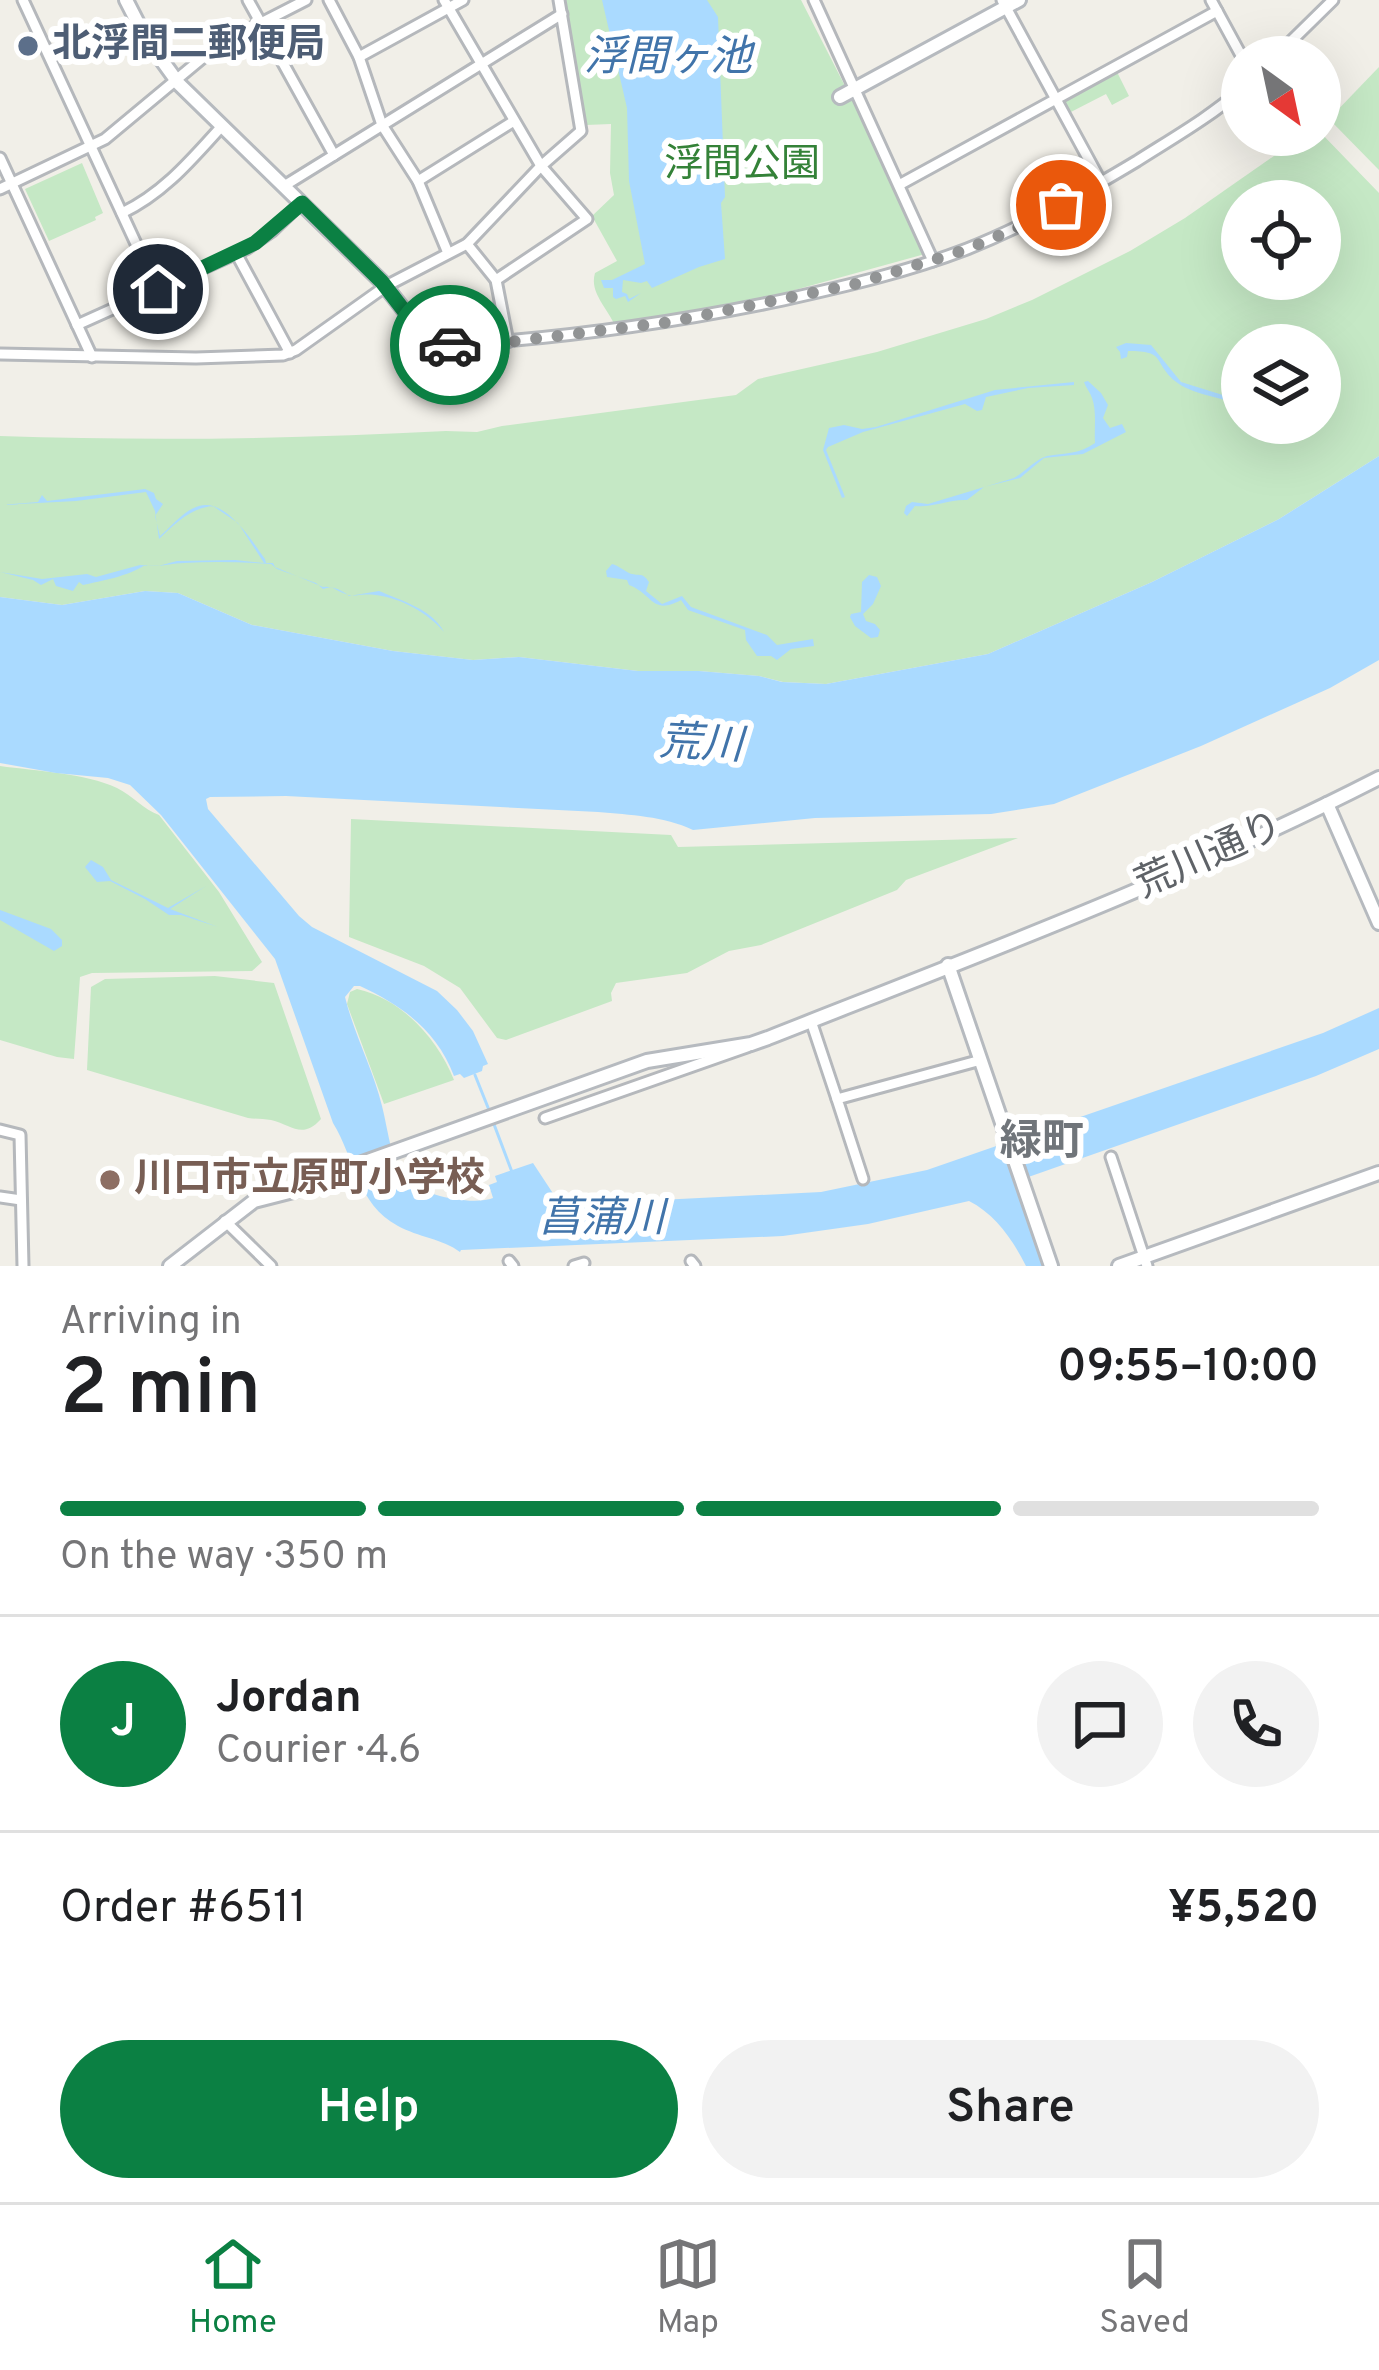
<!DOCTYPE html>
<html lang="en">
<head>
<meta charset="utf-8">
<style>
  :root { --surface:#fff; --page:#f2f2f2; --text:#202124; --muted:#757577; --line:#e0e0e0; --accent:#0b8043 }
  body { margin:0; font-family:Overpass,"Noto Sans JP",sans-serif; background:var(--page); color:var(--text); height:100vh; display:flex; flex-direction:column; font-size:45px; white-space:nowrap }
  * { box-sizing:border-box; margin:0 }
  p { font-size:39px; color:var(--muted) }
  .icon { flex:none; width:66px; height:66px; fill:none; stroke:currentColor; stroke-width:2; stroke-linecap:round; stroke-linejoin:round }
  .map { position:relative; height:1266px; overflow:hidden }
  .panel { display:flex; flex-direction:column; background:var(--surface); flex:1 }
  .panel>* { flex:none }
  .needle { width:78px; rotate:147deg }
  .fabs { position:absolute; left:1221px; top:36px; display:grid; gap:24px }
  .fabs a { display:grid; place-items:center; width:120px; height:120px; border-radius:50%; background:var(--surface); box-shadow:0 12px 48px #0002; font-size:60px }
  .pin { position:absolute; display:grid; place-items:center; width:102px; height:102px; color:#fff; margin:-51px; border:6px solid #fff; border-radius:50%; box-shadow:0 3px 12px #0007 }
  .courier { position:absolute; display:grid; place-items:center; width:120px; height:120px; margin:-60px; border:9px solid #0b8043; border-radius:50%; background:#fff; color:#222; box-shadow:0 3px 15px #0007 }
  .head em { font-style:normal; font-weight:600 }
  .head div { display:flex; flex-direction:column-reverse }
  .head { display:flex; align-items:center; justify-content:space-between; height:204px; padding:0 60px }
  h1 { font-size:78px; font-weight:600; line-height:90px }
  .bar { display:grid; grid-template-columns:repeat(4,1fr); gap:18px 12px; align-content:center; height:144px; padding:0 60px }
  .bar i { height:15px; border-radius:9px; background:var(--line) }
  .bar .on { background:var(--accent) }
  .bar p { grid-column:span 4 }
  .line { display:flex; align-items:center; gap:30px; padding:0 60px; border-top:3px solid var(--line) }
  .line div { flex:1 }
  .round { display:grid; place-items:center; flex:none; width:126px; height:126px; border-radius:63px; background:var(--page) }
  .primary-button { display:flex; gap:24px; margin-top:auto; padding:24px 60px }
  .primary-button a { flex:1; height:138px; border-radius:72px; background:var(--accent); color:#fff; font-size:48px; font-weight:600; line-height:138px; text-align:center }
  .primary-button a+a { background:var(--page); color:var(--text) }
  .tabs { display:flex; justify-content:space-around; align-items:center; height:168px; border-top:3px solid var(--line); background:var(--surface); font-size:33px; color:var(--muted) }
  .tabs a { display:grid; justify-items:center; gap:6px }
  .tabs .on { color:var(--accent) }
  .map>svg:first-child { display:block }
</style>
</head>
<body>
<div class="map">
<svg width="1379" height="1266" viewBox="0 0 1379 1266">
  <rect width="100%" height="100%" fill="#f1efe8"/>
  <!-- green -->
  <g fill="#c5e8c5" fill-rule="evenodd">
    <path d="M564,0H801L846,88L855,99L925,254L744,304L615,326C608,308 589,293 595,273L617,261L592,216L614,195L610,173L611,124L586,125Z"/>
    <polygon points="1379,67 1379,170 1329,119"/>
    <polygon points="1117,72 1129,96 1112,105 1106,94 1067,114 1060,102"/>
    <path d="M1320,132L1379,193V456L1279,519L1152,582L988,654L826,684L783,682L759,676L699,671H638L519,657L473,660L393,651L252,625L178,593L145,591L62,605L0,597V436C149,441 297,439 446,431L477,432L502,426L736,395L758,379L877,352L986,319L1032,300L1130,251L1185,218L1304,135H1320ZM1242,201H1320V279H1242ZM1242,345H1320V423H1242Z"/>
    <polygon points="82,163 103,213 95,217 96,220 49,241 25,189"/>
    <polygon points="158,294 169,316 142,319 134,304"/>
    <path d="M0,766C36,771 85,773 117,788C133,796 143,809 159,815L219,892L262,962L252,971L92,973L80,977L74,1059L57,1057L0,1040Z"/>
    <polygon points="351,819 671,835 678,847 1018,838 906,880 897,890 761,945 729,951 687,973 616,983 611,993 612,1001 506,1040 497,1038 460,988 424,966 349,937"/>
    <path d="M215,976L274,983L321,1119C302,1140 292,1125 271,1120C264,1119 256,1119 248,1118L87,1070L91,987L105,979Z"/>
    <path d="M357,989C402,999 437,1038 454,1080L384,1104L347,1004L350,992Z"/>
  </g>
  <!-- water -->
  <g fill="#aadaff">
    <polygon points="602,0 707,0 718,17 725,197 721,203 725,259 699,267 652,288 647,281 641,283 623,280 622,292 627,294 629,299 641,293 628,302 625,296 616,299 613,297 613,288 604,288 601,280 612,280 645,264 629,181 627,108"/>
    <path d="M1126,343L1151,345L1181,382L1242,401V405C1223,398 1190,394 1175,381C1152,361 1167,351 1128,351L1127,357L1121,359L1120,352L1116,347Z"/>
    <path d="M1088,381L1101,393L1108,405L1103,418L1110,428L1122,424L1126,432L1083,454L1044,458L1020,478L984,487L967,500C949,499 933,508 915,506L907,516L904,513L906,506L912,502L928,504L1014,478C1025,472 1036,459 1047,456C1065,453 1080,454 1095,443C1094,428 1097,412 1092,398C1090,392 1086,388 1084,382Z"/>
    <polygon points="1074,382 1074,385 1028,388 986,397 982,410 977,411 965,404 863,432 828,447 826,450 845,497 842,498 823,450 829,428 844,425 862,429 876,427 995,390"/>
    <path d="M1379,456V660L1330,688L1201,746L1054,804L991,814L815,818L693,830C664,816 630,815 598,812L286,796L210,797L206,799L208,809L299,916L312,927L437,991L457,1010L473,1031L488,1064L483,1066L482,1071L464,1078L460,1074L454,1076C437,1031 403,1006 360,986H354L345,997C354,1034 373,1069 382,1106C388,1129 390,1158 405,1178C420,1196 474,1206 493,1198L489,1185L497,1182L495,1176L533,1163L558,1201L580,1204L821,1192L927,1170L1323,1033L1379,1008V1049L1316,1076L1017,1181L1045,1266H1026C1013,1240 995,1214 969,1201L868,1224L783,1236L461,1250L460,1252C443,1239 418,1237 398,1226C357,1204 355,1159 333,1123L275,959L161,815L130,785L108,778L56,773L0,763V597L62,605L145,591L178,593L252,625L393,651L473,660L519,657L638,671H699L759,676L782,682L826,684L988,654L1152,582L1279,519Z"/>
    <path d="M145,489L154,493L156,499L163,504L155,516L160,536C171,527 184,510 199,506C226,498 252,541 265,559L266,563H273L275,567L323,587C332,586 342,590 349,596L379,591C402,601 432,609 444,632C428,613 401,598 376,595C351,592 358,602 331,587L323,589L316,583L277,569L271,564C243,562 213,561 184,563C170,563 160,568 145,565C129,576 101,581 83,585L79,582L73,591L56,586L53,579L41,585L33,580L0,572L42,579L87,574L96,577L140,565L158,566L177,561L235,560L264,563L238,523L213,506C190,508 175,524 159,539L155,511L146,492L76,501L0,505L38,502L42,495L47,501Z"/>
    <path d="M612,564C619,566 623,570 629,573C638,577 642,571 649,582L646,591L662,604L682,596L691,607L767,635L777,645L813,639L814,646L791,649L777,660L771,656H757L746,640L745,630L688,610L681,600C652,616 653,594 629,585L627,580L607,577L606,571Z"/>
    <polygon points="869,575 877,577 881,586 873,604 863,614 866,621 875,624 880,630 878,637 871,638 855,626 850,617 851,614 861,612 862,582"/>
    <polygon points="91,860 103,867 111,880 168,908 206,886 170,909 218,927 181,915 169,915 145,899 110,881 97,882 85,867"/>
    <polygon points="0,910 51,929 62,940 62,946 54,951 0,920"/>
  </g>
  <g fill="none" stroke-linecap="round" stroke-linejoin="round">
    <!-- stream -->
    <g stroke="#aadaff" stroke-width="3">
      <polyline points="475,1075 489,1110"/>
      <polyline points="492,1119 512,1172"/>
    </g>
    <defs>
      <g id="street">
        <polyline points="23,0 157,289"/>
        <polyline points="248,0 334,155"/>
        <polyline points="329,0 359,57 382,125 418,181 448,253"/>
        <polyline points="444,0 541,166 587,219 496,280"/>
        <polyline points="814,0 933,261"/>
        <polyline points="1002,0 1101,182"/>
        <polyline points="1211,0 1242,57"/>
        <polyline points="359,57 463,0"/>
        <polyline points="1275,57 1333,0"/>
        <polyline points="0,158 92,357"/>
        <polyline points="418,181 514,121"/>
        <polyline points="899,185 1217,11"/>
        <polyline points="284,186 562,14"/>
        <polyline points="0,189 105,139 218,45 306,0"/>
        <path d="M122,213C164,193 192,159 222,126"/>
        <polyline points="467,244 496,280 508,342"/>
        <polyline points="236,253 290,353"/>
        <polyline points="77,325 246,249 272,231 301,203"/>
        <path d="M432,346C550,340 667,324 783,300C846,286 907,272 967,249C1027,225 1082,194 1137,161C1173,138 1210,117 1242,89"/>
        <polyline points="0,354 196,358 283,355 296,350 386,286 467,244 541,166 581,131 559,0"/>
        <polyline points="811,1021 837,1099"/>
        <polyline points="545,1118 747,1047"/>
        <polyline points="0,1130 20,1135 23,1266"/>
        <polyline points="1111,1157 1147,1266"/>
        <polyline points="863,1179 837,1099 981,1060"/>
        <polyline points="0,1197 21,1200"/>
        <polyline points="225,1221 271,1266"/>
        <polyline points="509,1261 513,1266"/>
        <polyline points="691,1261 695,1266"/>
        <polyline points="574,1266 584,1263"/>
      </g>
      <g id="secondary">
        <polyline points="126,0 145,37 179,84 382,282 432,346"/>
        <polyline points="840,97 1019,0"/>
        <polyline points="1327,804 1379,923"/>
        <polyline points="948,965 1051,1266"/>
        <path d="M170,1266L254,1201L305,1188L340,1171L647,1061L751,1044L768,1038C973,957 1182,879 1379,778"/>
        <polyline points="1119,1266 1379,1173"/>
      </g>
    </defs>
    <!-- street casing -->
    <use href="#street" stroke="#b5b8bc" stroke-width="15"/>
    <!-- secondary casing -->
    <use href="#secondary" stroke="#b6babf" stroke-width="18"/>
    <!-- street -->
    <use href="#street" stroke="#fff" stroke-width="9"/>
    <!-- secondary -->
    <use href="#secondary" stroke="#fff" stroke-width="12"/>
  </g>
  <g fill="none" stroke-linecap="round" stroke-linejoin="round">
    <!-- done -->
    <polyline stroke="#929495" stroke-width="12" stroke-dasharray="0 21.6" points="450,345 508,342 670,322 855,284 965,250 1017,228 1061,205"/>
    <!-- route -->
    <polyline stroke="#0b8043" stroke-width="15" points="158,289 255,243 302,203 382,282 431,346 450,345"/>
  </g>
  <!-- markers -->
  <circle fill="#5c6f8a" stroke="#fff" stroke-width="4.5" cx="28" cy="46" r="12"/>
  <circle fill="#8d6e63" stroke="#fff" stroke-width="4.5" cx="110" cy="1180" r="12"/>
  <g text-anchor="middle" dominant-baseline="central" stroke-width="12" stroke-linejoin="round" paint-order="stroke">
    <!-- service labels -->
    <g font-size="39" font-weight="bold" fill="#4e5e75" stroke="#fff" text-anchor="start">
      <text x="52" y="46">北浮間二郵便局</text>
    </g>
    <!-- park labels -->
    <g font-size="39" fill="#348238" stroke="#fff">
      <text x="742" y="166">浮間公園</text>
    </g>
    <!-- street labels -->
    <g font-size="39" fill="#5f6368" stroke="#fff">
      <text transform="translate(1210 857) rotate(-24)">荒川通り</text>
    </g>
    <!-- education labels -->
    <g font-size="39" font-weight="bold" fill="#785e54" stroke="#fff" text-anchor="start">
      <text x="134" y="1180">川口市立原町小学校</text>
    </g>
    <!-- water labels -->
    <g font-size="42" font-style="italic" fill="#4174aa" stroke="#fff">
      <text x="668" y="59">浮間ヶ池</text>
      <text transform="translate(701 746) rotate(3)">荒川</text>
      <text x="602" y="1220">菖蒲川</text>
    </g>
    <!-- neighbourhood labels -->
    <g font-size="42" font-weight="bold" fill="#70757a" stroke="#fff">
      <text x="1042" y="1143">緑町</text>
    </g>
  </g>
</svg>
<div class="fabs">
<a><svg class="needle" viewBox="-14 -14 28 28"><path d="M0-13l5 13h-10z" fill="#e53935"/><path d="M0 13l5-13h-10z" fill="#757577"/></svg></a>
<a><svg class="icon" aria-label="locate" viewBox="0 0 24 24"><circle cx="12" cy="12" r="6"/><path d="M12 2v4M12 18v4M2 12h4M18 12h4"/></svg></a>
<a><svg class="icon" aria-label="layers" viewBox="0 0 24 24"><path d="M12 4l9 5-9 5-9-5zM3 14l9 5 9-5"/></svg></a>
</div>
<div class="pin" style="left:1061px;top:205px;background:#ea580c"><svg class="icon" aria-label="bag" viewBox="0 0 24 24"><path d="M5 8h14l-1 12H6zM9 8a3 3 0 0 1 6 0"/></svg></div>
<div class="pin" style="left:158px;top:289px;background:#1f2937"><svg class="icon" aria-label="home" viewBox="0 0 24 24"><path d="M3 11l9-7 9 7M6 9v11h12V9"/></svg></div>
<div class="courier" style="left:450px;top:345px"><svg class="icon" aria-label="car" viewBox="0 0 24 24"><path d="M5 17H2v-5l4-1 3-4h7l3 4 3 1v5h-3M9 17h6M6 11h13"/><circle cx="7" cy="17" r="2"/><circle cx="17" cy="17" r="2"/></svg></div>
</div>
<section class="panel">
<div class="head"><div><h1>2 min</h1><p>Arriving in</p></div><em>09:55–10:00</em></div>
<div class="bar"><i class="on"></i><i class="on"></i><i class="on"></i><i></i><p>On the way · 350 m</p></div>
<div class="line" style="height:216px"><b class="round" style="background:var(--accent);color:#fff">J</b><div><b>Jordan</b><p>Courier · 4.6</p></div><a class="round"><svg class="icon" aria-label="chat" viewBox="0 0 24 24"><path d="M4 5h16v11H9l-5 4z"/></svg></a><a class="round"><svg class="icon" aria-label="phone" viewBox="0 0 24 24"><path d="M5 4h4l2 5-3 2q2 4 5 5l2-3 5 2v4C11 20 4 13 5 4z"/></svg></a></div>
<div class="line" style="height:156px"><div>Order #6511</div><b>¥5,520</b></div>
<div class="primary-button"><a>Help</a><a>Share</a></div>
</section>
<nav class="tabs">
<a class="on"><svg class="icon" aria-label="home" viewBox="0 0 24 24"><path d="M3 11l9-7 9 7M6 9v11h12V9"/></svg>Home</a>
<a><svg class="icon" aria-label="map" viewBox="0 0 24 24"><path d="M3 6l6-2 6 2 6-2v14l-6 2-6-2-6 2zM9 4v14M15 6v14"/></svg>Map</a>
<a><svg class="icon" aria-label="saved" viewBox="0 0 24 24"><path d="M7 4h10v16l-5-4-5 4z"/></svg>Saved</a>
</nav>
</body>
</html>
